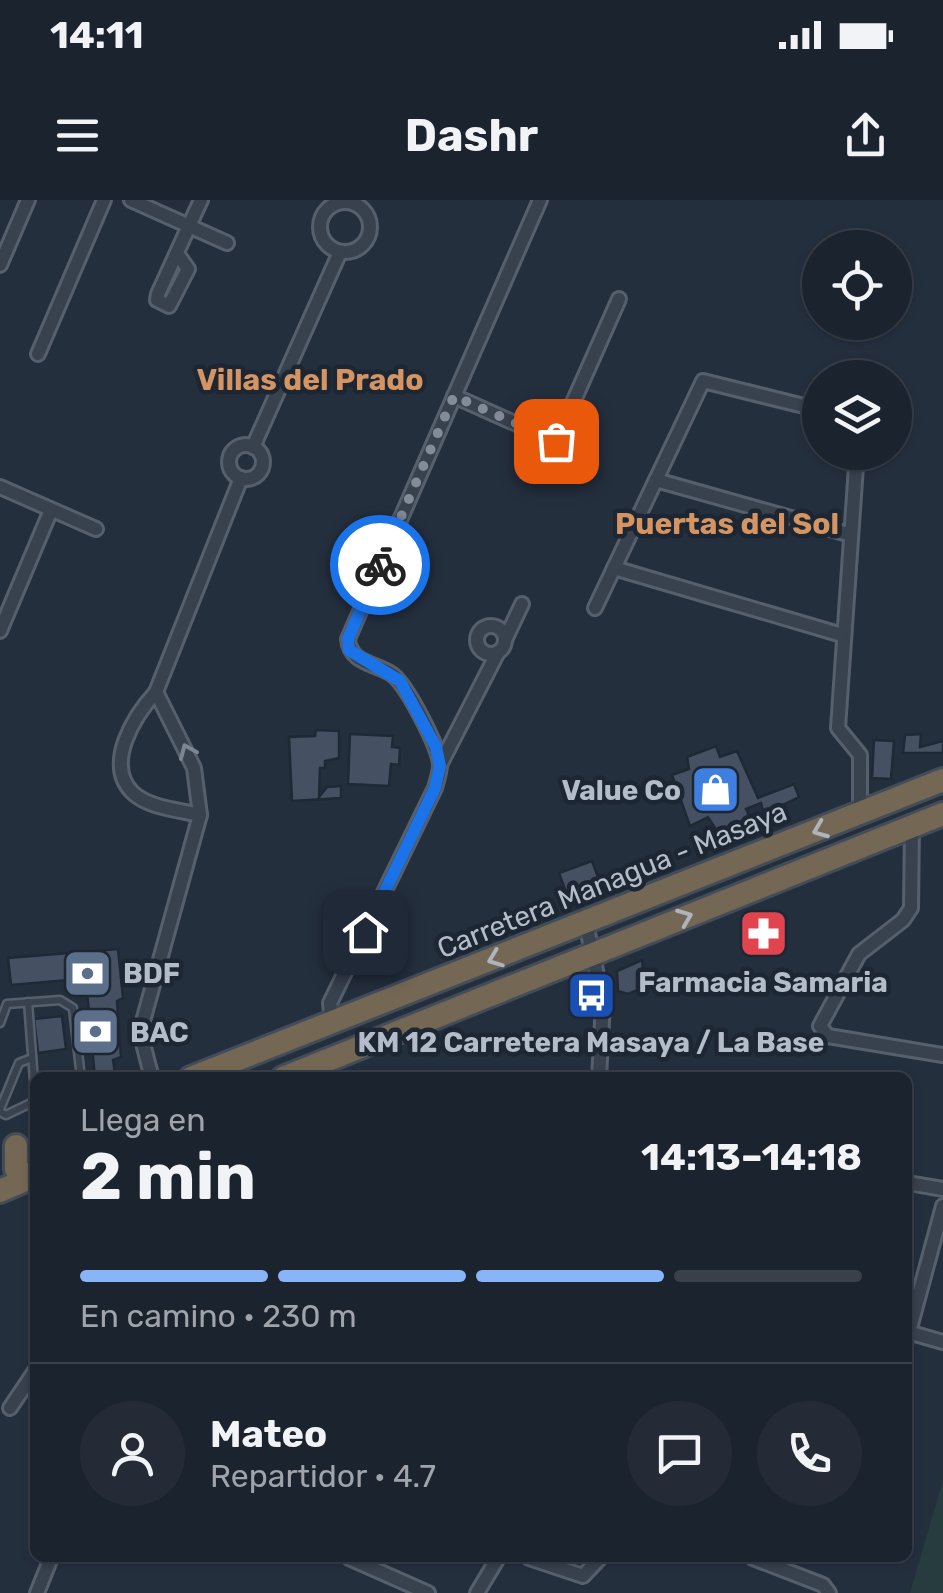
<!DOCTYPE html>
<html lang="es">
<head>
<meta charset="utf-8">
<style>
  :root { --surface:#1b232e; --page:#242b36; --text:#f1f3f6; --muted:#a0a4aa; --line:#39404a; --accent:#8ab4f8 }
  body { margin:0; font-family:Rubik,sans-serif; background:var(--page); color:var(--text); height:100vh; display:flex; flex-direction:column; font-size:38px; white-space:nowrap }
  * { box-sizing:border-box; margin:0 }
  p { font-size:32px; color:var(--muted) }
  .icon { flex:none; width:55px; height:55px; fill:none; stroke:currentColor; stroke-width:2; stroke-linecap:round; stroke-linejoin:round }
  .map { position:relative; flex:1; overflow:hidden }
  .drawer { position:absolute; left:30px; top:872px; width:882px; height:490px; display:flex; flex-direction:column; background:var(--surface); border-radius:15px; box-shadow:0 2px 8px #0004,0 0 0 2px var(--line) }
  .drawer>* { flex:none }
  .fabs { position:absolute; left:802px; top:30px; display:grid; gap:20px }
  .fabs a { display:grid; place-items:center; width:110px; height:110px; border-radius:50%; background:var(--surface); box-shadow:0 2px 8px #0004,0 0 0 2px var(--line); font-size:50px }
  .pin { position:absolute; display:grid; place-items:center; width:85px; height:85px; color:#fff; margin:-42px; border-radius:20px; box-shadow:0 5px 15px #0006 }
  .courier { position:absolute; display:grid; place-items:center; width:100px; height:100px; margin:-50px; border:8px solid #1a73e8; border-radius:50%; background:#fff; color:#222; box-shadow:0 2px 12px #0007 }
  .headline em { font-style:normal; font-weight:700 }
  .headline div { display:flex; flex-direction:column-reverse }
  .headline { display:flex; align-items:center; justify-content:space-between; height:170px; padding:0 50px }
  h1 { font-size:65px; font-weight:700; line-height:75px }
  .bar { display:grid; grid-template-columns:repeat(4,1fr); gap:15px 10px; align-content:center; height:120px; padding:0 50px }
  .bar i { height:12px; border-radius:8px; background:var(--line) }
  .bar .current { background:var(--accent) }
  .bar p { grid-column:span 4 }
  .line { display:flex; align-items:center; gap:25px; padding:0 50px; border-top:2px solid var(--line) }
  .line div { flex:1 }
  .round { display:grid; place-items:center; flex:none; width:105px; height:105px; border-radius:52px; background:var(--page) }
  .status { display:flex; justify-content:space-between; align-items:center; height:70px; padding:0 50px; background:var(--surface); direction:ltr }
  .status svg { height:28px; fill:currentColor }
  header { display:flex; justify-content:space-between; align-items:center; height:130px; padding:0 50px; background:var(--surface); font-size:45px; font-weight:700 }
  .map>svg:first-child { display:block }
</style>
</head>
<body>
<div class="status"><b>14:11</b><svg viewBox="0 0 49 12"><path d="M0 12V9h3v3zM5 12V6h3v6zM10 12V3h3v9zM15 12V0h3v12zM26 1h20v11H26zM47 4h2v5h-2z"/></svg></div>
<header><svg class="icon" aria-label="menu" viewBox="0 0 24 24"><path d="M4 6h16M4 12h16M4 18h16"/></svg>Dashr<svg class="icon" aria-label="share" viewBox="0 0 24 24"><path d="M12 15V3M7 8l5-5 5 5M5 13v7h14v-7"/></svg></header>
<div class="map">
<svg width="943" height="1393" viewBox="0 0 943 1393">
  <rect width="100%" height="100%" fill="#242f3e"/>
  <!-- green -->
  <polygon fill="#263c3f" points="943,1280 943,1393 910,1393"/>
  <!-- building -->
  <g fill="#455162" stroke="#1f2835" stroke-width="2.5">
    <polygon points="316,530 339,531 339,558 325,561 325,568 320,568 319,597 327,587 341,586 341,598 292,601 289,537 315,536"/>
    <polygon points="350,534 393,536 392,547 400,548 399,565 391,564 389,586 348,584"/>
    <polygon points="921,534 920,547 943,541 943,553 903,553 905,535"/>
    <polygon points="874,540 894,541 891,579 872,578"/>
    <polygon points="716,546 720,557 737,551 758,598 794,584 799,597 764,614 761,603 746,609 751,620 719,634 708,617 690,626 672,575 689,569 687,557"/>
    <polygon points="592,661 604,693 571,706 559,673"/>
    <polygon points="775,714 776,752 750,753 749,715"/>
    <polygon points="118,749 123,798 117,801 121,857 113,860 115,873 95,878 87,791 79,790 79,779 11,785 8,758"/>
    <polygon points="642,760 645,787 628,794 618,791 617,771"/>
    <polygon points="62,816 66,849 38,853 34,819"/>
  </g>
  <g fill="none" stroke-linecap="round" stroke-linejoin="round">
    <defs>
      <g id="lane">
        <polyline points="28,802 35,894"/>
        <polyline points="0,823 7,804 60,800 73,808 81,878"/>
        <polyline points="0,909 19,863 32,858"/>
        <polyline points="0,912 6,915 35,901"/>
      </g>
      <g id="street">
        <polyline points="131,0 189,26 201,0"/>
        <circle cx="345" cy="27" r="25"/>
        <polyline points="178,55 188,69 169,106 157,100 158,94 189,26 227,43"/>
        <polyline points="0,65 28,0"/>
        <polyline points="38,154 104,0"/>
        <polyline points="454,196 579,252"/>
        <polyline points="556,241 619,99"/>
        <circle cx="246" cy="262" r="17"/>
        <polyline points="253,247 340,52"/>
        <polyline points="857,252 838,528 860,555 860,614"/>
        <polyline points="656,280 848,334"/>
        <polyline points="0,287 96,329"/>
        <polyline points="614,368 842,435"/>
        <polyline points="595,408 703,181 820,210"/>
        <circle cx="491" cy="440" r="14"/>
        <polyline points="0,431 51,310"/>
        <polyline points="505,440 522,404"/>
        <polyline points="440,565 498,452"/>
        <path d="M200,615C179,610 148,608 132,592C104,563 135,515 156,492L241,278"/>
        <polyline points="912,626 911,708 903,720 859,754 820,826 828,836 943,855"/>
        <polyline points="586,724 603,803 599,878"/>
        <path d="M332,821L330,803L435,588C437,581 440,572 440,565C439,547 407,486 393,475C376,463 350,464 348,439L540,0"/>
        <polyline points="152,878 140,832 200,615 194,568 156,492"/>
        <polyline points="908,983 943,989"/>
        <polyline points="908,1132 943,1142"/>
        <polyline points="909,1132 943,1006"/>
        <polyline points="10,1208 35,1171"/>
        <polyline points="349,1358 428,1393"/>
        <polyline points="529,1358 583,1376 600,1358"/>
        <polyline points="753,1358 823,1385 829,1393"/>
        <polyline points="37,1393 51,1358"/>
        <polyline points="477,1393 498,1358"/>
      </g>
      <g id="highway">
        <polyline points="191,878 943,580"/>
        <polyline points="283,878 943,614"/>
        <polyline points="16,946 16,969 31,978"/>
        <polyline points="0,991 35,976"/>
      </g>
    </defs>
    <!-- lane casing -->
    <use href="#lane" stroke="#565f6c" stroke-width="11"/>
    <!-- street casing -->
    <use href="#street" stroke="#565f6c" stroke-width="18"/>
    <!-- highway casing -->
    <use href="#highway" stroke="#434c59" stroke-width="28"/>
    <!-- lane -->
    <use href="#lane" stroke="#38414e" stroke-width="6"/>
    <!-- street -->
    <use href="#street" stroke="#38414e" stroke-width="12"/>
    <!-- highway -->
    <use href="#highway" stroke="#746855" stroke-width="22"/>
  </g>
  <!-- one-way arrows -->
  <defs><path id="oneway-chevron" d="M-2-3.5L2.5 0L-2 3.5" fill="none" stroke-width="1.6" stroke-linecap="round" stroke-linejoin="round" transform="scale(2.5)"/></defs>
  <use stroke="#7c8592" href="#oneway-chevron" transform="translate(187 551) rotate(-113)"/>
  <g stroke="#aeb4bd">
    <use href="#oneway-chevron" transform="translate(820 630) rotate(158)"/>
    <use href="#oneway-chevron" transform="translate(685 717) rotate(-22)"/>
    <use href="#oneway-chevron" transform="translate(495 759) rotate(159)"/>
  </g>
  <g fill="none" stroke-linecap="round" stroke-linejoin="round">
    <!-- done -->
    <polyline stroke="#828b98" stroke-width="10" stroke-dasharray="0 18" points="380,365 454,196 556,241"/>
    <!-- route -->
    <polyline stroke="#1a73e8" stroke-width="12" points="365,732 435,588 440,566 436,547 400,481 349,450 348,439 380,365"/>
  </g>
  <!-- icons -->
  <defs>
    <symbol id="shop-square" viewBox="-11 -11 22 22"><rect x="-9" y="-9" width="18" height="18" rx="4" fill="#3f7fe0" stroke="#1d2633"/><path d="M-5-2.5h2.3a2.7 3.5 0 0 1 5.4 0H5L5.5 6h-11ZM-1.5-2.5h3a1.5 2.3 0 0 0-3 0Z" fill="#fff"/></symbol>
    <symbol id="pharmacy-square" viewBox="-11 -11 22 22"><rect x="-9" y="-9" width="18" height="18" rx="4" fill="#e0444e" stroke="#1d2633"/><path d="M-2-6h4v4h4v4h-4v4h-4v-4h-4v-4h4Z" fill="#fff"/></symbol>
    <symbol id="bank-square" viewBox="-11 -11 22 22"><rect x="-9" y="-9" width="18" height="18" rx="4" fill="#5c6f8a" stroke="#1d2633"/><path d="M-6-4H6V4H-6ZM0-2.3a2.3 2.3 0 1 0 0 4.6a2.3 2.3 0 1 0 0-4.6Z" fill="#fff"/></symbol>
    <symbol id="bus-square" viewBox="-11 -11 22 22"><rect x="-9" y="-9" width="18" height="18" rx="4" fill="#1a4fb4" stroke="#1d2633"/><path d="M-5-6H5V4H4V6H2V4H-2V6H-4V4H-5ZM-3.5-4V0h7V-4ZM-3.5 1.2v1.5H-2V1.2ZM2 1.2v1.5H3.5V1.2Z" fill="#fff"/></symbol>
  </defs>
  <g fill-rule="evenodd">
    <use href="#shop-square" x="688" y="562" width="55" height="55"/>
    <use href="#pharmacy-square" x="736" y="706" width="55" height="55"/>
    <use href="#bank-square" x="60" y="746" width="55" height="55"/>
    <use href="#bus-square" x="564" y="768" width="55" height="55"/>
    <use href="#bank-square" x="68" y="804" width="55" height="55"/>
  </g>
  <g text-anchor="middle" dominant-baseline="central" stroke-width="9" stroke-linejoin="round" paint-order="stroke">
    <!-- poi labels -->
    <g font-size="28" font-weight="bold" fill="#b4bcc9" stroke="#1d2633" text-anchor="start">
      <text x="681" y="590" text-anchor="end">Value Co</text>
      <text x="123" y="773">BDF</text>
      <text x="763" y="782" text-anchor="middle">Farmacia Samaria</text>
      <text x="130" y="832">BAC</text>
      <text x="591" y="842" text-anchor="middle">KM 12 Carretera Masaya / La Base</text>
    </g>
    <!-- street labels -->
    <g font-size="28" fill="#b4bcc9" stroke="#1d2633">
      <text transform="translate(612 680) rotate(-22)">Carretera Managua - Masaya</text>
    </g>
    <!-- neighbourhood labels -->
    <g font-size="30" font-weight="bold" fill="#d59563" stroke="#1d2633">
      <text x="310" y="180">Villas del Prado</text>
      <text x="727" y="324">Puertas del Sol</text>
    </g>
  </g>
</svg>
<div class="fabs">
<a><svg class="icon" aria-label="locate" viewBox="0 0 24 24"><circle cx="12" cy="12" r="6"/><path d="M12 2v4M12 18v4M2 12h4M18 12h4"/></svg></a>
<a><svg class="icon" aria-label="layers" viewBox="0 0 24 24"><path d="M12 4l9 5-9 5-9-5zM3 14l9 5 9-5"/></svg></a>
</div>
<div class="pin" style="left:556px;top:241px;background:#ea580c"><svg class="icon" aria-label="bag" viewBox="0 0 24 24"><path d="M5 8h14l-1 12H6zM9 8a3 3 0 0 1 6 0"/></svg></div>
<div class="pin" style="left:365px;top:732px;background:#1f2937"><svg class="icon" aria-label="home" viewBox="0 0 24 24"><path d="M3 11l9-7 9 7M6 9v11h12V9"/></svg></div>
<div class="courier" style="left:380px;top:365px"><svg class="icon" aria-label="bike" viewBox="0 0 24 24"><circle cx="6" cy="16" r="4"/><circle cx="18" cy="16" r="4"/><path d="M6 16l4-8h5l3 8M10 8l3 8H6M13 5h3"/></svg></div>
<section class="drawer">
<div class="headline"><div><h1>2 min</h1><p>Llega en</p></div><em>14:13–14:18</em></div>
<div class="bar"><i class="current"></i><i class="current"></i><i class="current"></i><i></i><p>En camino · 230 m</p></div>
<div class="line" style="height:180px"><a class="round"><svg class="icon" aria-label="person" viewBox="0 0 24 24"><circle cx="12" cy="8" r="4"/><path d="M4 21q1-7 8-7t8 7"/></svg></a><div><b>Mateo</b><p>Repartidor · 4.7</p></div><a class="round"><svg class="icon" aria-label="chat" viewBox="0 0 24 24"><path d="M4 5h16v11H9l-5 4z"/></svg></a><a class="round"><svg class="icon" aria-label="phone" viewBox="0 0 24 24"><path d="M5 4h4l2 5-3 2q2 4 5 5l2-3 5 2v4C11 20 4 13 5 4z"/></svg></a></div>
</section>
</div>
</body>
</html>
